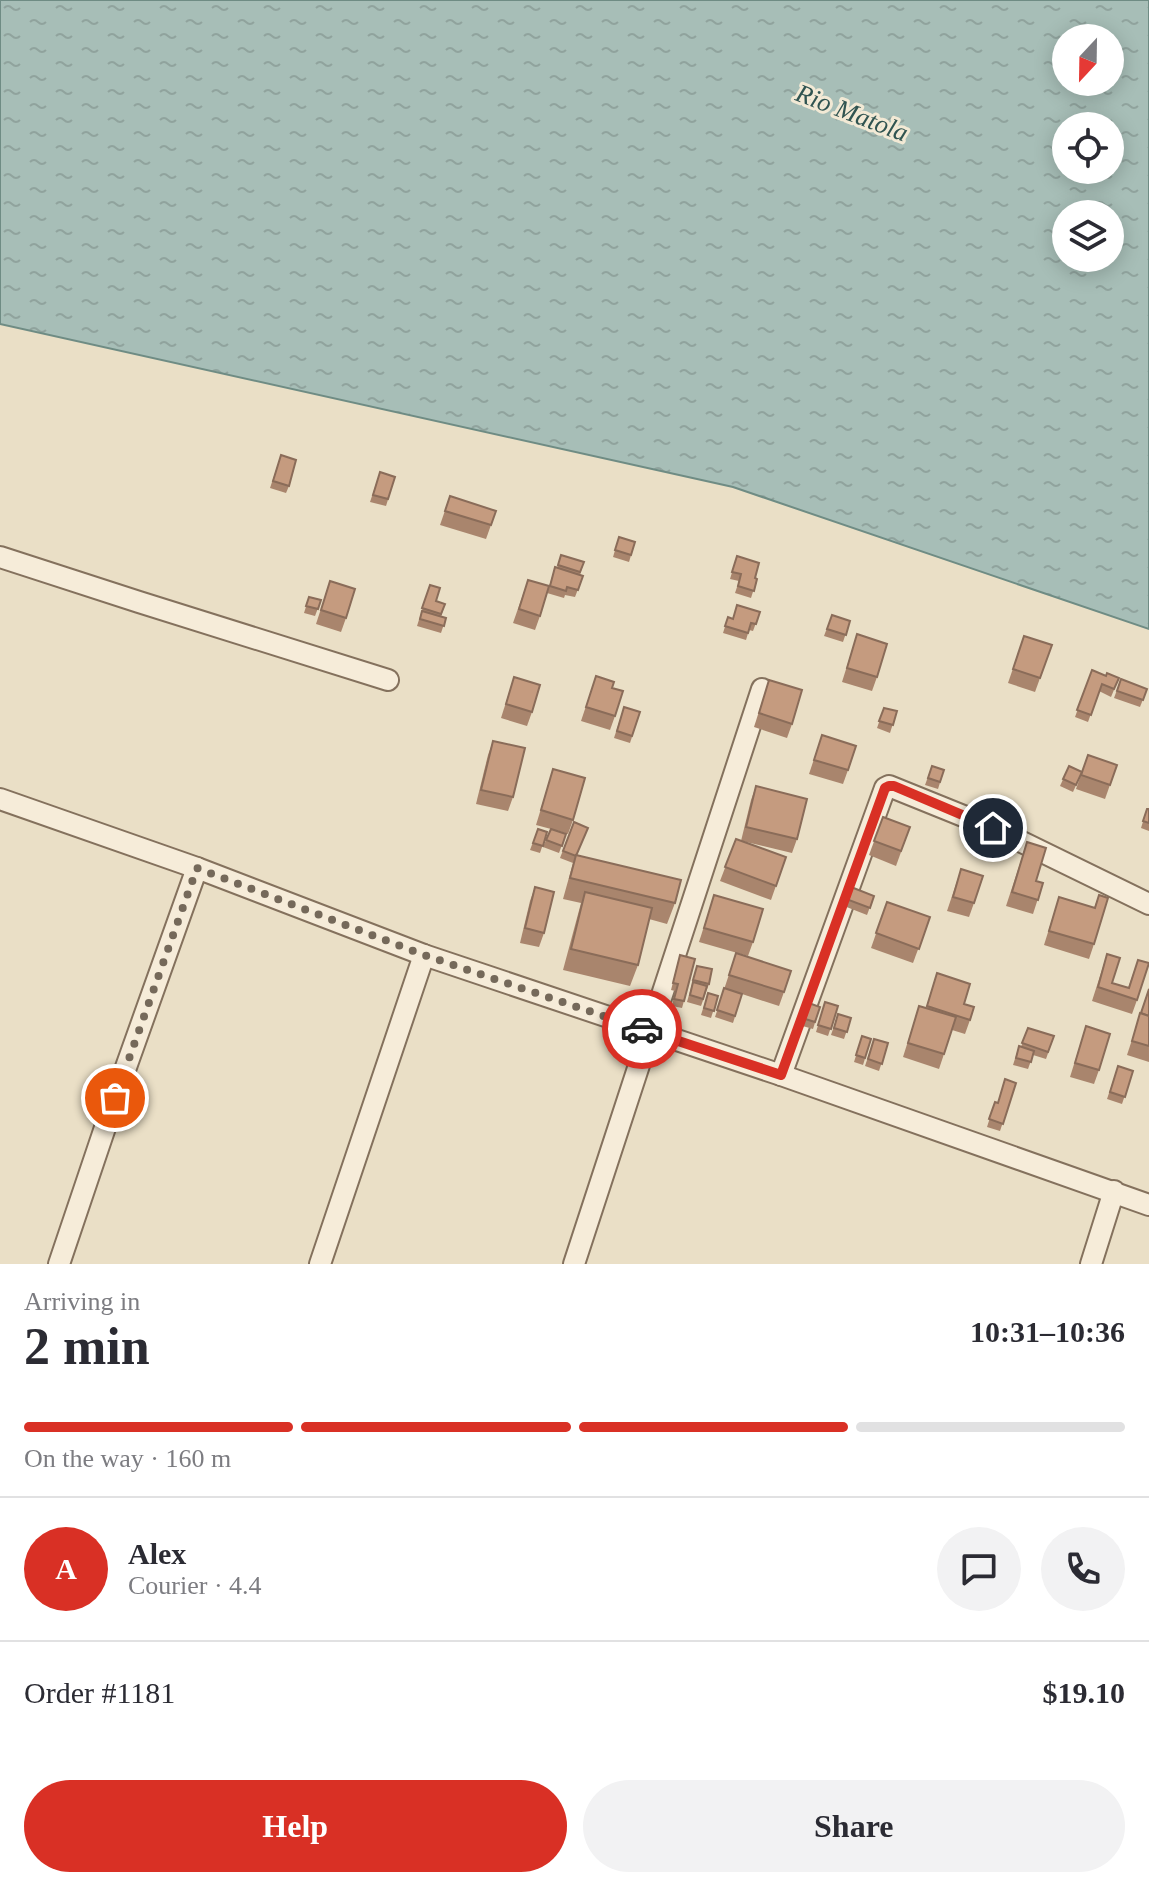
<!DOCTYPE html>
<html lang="en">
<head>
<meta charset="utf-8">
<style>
  :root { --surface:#fff; --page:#f2f2f3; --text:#2b2b33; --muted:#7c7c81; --line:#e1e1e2; --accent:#d93025 }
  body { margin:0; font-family:Georgia,serif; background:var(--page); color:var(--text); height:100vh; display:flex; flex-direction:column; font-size:30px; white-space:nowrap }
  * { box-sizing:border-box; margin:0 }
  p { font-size:26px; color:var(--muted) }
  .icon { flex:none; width:44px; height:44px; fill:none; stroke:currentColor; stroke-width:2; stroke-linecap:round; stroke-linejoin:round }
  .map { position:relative; height:1264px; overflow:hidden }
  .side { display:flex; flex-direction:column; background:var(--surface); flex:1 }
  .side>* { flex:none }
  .needle { width:52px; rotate:202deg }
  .tools { position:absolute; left:1052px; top:24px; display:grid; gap:16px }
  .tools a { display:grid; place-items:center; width:72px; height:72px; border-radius:50%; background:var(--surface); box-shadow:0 4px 20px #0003; font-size:40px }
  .pin { position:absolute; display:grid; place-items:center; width:68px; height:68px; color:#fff; margin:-34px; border:4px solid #fff; border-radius:50%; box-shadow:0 2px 8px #0007 }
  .courier { position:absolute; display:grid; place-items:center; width:80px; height:80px; margin:-40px; border:6px solid #d93025; border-radius:50%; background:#fff; color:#222; box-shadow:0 2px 10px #0007 }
  .summary em { font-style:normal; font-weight:600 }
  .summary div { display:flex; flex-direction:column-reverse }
  .summary { display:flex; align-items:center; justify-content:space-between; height:136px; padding:0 24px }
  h1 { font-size:52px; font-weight:600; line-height:60px }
  .bar { display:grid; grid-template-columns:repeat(4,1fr); gap:12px 8px; align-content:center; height:96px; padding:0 24px }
  .bar i { height:10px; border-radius:6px; background:var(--line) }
  .bar .current { background:var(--accent) }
  .bar p { grid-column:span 4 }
  .line { display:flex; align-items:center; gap:20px; padding:0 24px; border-top:2px solid var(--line) }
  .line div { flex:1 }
  .round { display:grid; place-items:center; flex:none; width:84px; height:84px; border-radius:42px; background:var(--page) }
  .primary-button { display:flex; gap:16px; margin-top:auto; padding:16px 24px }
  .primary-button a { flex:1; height:92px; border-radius:48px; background:var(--accent); color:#fff; font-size:32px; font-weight:600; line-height:92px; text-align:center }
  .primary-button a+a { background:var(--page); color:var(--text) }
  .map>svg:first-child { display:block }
</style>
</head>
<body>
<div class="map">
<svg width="1149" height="1264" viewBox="0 0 1149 1264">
  <defs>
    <pattern id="water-ripples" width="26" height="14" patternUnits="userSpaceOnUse" patternTransform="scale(2)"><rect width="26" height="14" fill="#a7beb7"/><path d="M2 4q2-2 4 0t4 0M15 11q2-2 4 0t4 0" fill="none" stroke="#90a39d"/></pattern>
  </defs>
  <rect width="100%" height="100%" fill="#eadfc6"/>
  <!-- water -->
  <path fill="url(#water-ripples)" stroke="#6f8c84" stroke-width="2" fill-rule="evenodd" d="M0,0H1149V629L733,487L0,324ZM1066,38H1110V82H1066ZM1066,126H1110V170H1066ZM1066,214H1110V258H1066Z"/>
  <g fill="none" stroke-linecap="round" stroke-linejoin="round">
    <defs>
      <g id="minor">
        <polyline points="0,557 139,602 388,680"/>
        <polyline points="0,799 197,868 424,955 781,1075 1149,1205"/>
        <polyline points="781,1075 885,788 889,786 993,828 1149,904"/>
        <polyline points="59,1264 115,1098 197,868"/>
        <polyline points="320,1264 424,955"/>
        <polyline points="574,1264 762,689"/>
        <polyline points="1091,1264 1114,1191"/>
      </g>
    </defs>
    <!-- minor casing -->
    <use href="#minor" stroke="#84715d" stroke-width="24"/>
    <!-- minor -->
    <use href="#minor" stroke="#f6ecd9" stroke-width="20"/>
  </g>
  <!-- wall -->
  <g fill="#a9856d">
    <polygon points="281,455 289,486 286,493 270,488"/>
    <polygon points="380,472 395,477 386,506 370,502"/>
    <polygon points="450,496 491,525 486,539 440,525"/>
    <polygon points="619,537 635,542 629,562 613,557"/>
    <polygon points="561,555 584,562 580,575 583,576 575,597 565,595 564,598 547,593 555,567 557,568"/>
    <polygon points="737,556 755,578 757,579 751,598 735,593 739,581 730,579"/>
    <polygon points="528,580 540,616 535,630 513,623"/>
    <polygon points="330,581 346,618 341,632 316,624"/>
    <polygon points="430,585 436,601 445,604 441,617 446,618 441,633 417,626"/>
    <polygon points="309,597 321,600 315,616 304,613"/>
    <polygon points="760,612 753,631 749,630 746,640 723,633 728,617 733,619"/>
    <polygon points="832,615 850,621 843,642 824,636"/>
    <polygon points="857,634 877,677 872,691 842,682"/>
    <polygon points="1024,636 1052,645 1035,692 1008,683"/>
    <polygon points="1092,670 1106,676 1119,678 1111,697 1099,691 1088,722 1075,717"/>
    <polygon points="596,676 612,688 615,716 610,730 581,721"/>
    <polygon points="514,677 532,712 527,726 501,718"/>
    <polygon points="1121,679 1147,689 1140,707 1114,698"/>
    <polygon points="769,680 792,724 787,738 754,727"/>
    <polygon points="624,707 640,712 630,743 614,738"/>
    <polygon points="884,708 897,711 890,733 877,728"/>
    <polygon points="822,735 848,770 843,784 809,774"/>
    <polygon points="493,741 513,797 508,811 476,804 488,755"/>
    <polygon points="1088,755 1117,765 1105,799 1076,789"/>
    <polygon points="932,766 944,770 938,789 925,785"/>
    <polygon points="1069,766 1082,772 1073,792 1060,786"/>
    <polygon points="553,769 573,820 568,834 556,830 566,834 559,853 543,847 551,829 536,825"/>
    <polygon points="756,786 797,839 792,853 742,841 786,857 771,900 720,881 736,839 741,841 751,800"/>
    <polygon points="1147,809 1149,809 1149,831 1141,828"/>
    <polygon points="883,817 910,827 896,866 869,855"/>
    <polygon points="574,822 576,855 675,903 667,924 649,919 638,965 630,986 563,970 581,903 563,899 573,863 560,858"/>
    <polygon points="538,829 547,832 540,853 530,850"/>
    <polygon points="1027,842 1036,881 1043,883 1033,914 1006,906"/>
    <polygon points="961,869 974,903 969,917 947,911"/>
    <polygon points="535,887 544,933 539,947 520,943 530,901"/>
    <polygon points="851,887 874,896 867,915 844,906"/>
    <polygon points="714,895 753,942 748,956 699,942"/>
    <polygon points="1099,895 1094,944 1089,959 1044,945 1059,897 1094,908"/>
    <polygon points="887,902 930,917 913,963 871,948"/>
    <polygon points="736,953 784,992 779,1006 742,994 733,1023 715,1017"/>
    <polygon points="1107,954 1112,983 1128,988 1138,960 1137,1000 1132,1014 1092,1001"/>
    <polygon points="680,955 684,1001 682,1008 672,1006 675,991 671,990"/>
    <polygon points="697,966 709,984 701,1006 687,1002"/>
    <polygon points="937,973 964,1004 970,1020 965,1034 952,1030 939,1069 903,1057 919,1006 926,1008"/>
    <polygon points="1149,988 1149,1062 1127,1055"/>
    <polygon points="708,993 718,996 711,1018 701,1015"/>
    <polygon points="806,1002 820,1007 813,1029 799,1025"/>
    <polygon points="825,1002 838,1006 828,1036 816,1032"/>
    <polygon points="838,1014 851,1018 844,1039 831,1035"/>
    <polygon points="1086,1026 1099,1070 1094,1084 1070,1077"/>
    <polygon points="1028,1028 1054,1036 1046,1059 1033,1055 1028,1069 1013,1065 1019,1046 1021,1047"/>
    <polygon points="862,1037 871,1039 863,1065 854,1062"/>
    <polygon points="874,1039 888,1043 879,1071 865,1066"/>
    <polygon points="1118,1066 1133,1071 1122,1104 1107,1099"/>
    <polygon points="1016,1083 1000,1131 987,1127 995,1102 997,1103"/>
  </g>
  <!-- building -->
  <g fill="#c59b7f" stroke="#8a6c59" stroke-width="2">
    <polygon points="281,455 296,460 289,486 273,481"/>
    <polygon points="380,472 395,477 388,499 373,495"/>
    <polygon points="450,496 496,511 491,525 445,511"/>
    <polygon points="619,537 635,542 631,555 615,550"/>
    <polygon points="561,555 584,562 580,572 558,565"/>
    <polygon points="737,556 759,563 755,578 757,579 754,591 738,586 741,574 732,572"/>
    <polygon points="555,567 583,576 578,590 567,587 566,591 550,586"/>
    <polygon points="528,580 549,586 540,616 519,609"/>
    <polygon points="330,581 355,589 346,618 321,610"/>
    <polygon points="430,585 440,588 436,601 445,604 441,614 422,608"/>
    <polygon points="309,597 321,600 318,609 306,606"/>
    <polygon points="737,605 760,612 756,624 751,623 748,633 725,626 728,617 733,619"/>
    <polygon points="422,611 446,618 444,626 420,619"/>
    <polygon points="832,615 850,621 846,635 827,629"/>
    <polygon points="857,634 887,644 877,677 847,668"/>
    <polygon points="1024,636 1052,645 1040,678 1013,669"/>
    <polygon points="1092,670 1106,676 1107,673 1119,678 1114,689 1102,684 1091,715 1077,710"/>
    <polygon points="596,676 614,682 612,688 623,691 615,716 586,707"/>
    <polygon points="514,677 540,685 532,712 506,704"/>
    <polygon points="1121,679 1147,689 1143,700 1117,691"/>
    <polygon points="769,680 802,690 792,724 759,713"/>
    <polygon points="624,707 640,712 632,736 617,731"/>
    <polygon points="884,708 897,711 893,725 879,721"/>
    <polygon points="822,735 856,746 848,770 814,760"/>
    <polygon points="493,741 525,748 513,797 481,790"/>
    <polygon points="1088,755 1117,765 1110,785 1081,775"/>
    <polygon points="932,766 944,770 940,782 928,778"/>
    <polygon points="1069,766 1082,772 1076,785 1063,779"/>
    <polygon points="553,769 585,778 573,820 541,810"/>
    <polygon points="756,786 807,799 797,839 746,827"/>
    <polygon points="1147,809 1149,809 1149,823 1143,821"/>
    <polygon points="883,817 910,827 901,851 874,841"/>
    <polygon points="574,822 588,828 576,856 563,851"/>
    <polygon points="538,829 547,832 543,846 533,843"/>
    <polygon points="551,829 566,834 562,846 546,840"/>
    <polygon points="736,839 786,857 776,886 725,867"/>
    <polygon points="1027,842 1046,848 1036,881 1043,883 1038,900 1012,892"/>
    <polygon points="576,855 681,880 675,903 570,878"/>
    <polygon points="961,869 983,876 974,903 953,897"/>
    <polygon points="535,887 554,892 544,933 525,928"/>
    <polygon points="851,887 874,896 870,908 846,899"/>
    <polygon points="585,892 652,908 638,965 571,949"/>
    <polygon points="714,895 763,909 753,942 704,928"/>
    <polygon points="1099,895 1108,898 1094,944 1049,931 1059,897 1095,908"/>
    <polygon points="887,902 930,917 919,949 876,933"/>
    <polygon points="736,953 791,971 784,992 729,975"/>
    <polygon points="1107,954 1120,958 1112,983 1129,988 1138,960 1149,963 1137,1000 1098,987"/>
    <polygon points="680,955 695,959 684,1001 674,999 678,984 673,983"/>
    <polygon points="697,966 712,969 709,984 693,980"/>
    <polygon points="937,973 970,984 964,1004 974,1007 970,1020 927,1006"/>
    <polygon points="693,982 707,986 703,999 690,995"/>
    <polygon points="724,988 742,994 735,1016 717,1010"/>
    <polygon points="1149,989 1149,1016 1141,1013"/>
    <polygon points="708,993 718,996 714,1011 704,1008"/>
    <polygon points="806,1002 820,1007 815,1022 802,1018"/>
    <polygon points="825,1002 838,1006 831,1029 818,1025"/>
    <polygon points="919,1006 956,1017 944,1054 908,1043"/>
    <polygon points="1140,1013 1149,1016 1149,1046 1132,1041"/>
    <polygon points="838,1014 851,1018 847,1032 834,1028"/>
    <polygon points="1086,1026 1110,1034 1099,1070 1075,1063"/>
    <polygon points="1028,1028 1054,1036 1048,1052 1022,1043"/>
    <polygon points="862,1036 871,1039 865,1058 856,1055"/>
    <polygon points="874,1039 888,1043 882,1064 868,1059"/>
    <polygon points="1019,1046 1034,1051 1031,1062 1016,1058"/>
    <polygon points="1118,1066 1133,1071 1125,1097 1110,1092"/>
    <polygon points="1005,1079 1016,1083 1003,1124 989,1119 995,1102 998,1103"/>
  </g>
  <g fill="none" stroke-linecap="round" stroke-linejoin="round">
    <!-- done -->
    <polyline stroke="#75695a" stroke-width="8" stroke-dasharray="0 14.4" points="115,1098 197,868 424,955 642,1029"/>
    <!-- route -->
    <polyline stroke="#d93025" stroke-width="10" points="642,1029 781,1075 885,788 889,786 894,786 993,828"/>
  </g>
  <g text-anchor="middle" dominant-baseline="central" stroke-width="6" stroke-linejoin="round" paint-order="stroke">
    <!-- water labels -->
    <g font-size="26" font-style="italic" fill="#305451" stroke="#f2e9d5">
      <text transform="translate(852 113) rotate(21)">Rio Matola</text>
    </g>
  </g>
</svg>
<div class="tools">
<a><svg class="needle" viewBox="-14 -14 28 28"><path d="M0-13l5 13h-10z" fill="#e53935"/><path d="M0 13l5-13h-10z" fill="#7c7c81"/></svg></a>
<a><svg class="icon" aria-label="locate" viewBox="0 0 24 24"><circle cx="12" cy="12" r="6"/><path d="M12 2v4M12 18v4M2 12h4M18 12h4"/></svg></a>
<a><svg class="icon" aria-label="layers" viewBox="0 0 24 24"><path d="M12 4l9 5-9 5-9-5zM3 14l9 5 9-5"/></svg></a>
</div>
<div class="pin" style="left:115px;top:1098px;background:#ea580c"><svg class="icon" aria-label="bag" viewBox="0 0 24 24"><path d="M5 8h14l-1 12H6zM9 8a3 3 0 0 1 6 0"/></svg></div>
<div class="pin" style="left:993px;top:828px;background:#1f2937"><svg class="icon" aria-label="home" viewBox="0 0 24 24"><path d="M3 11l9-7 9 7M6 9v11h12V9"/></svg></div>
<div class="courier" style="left:642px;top:1029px"><svg class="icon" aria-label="car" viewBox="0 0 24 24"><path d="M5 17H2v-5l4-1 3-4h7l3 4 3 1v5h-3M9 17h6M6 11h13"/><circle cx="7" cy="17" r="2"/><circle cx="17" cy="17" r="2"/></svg></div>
</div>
<section class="side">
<div class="summary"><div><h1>2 min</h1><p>Arriving in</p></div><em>10:31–10:36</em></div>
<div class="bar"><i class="current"></i><i class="current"></i><i class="current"></i><i></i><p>On the way · 160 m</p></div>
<div class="line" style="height:144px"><b class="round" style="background:var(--accent);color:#fff">A</b><div><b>Alex</b><p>Courier · 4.4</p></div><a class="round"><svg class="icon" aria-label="chat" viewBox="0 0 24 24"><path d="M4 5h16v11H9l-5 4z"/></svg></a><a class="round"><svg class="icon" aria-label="phone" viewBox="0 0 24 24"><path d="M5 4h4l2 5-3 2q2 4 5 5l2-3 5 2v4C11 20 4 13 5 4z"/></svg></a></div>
<div class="line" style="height:104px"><div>Order #1181</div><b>$19.10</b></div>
<div class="primary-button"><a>Help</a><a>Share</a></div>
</section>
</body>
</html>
